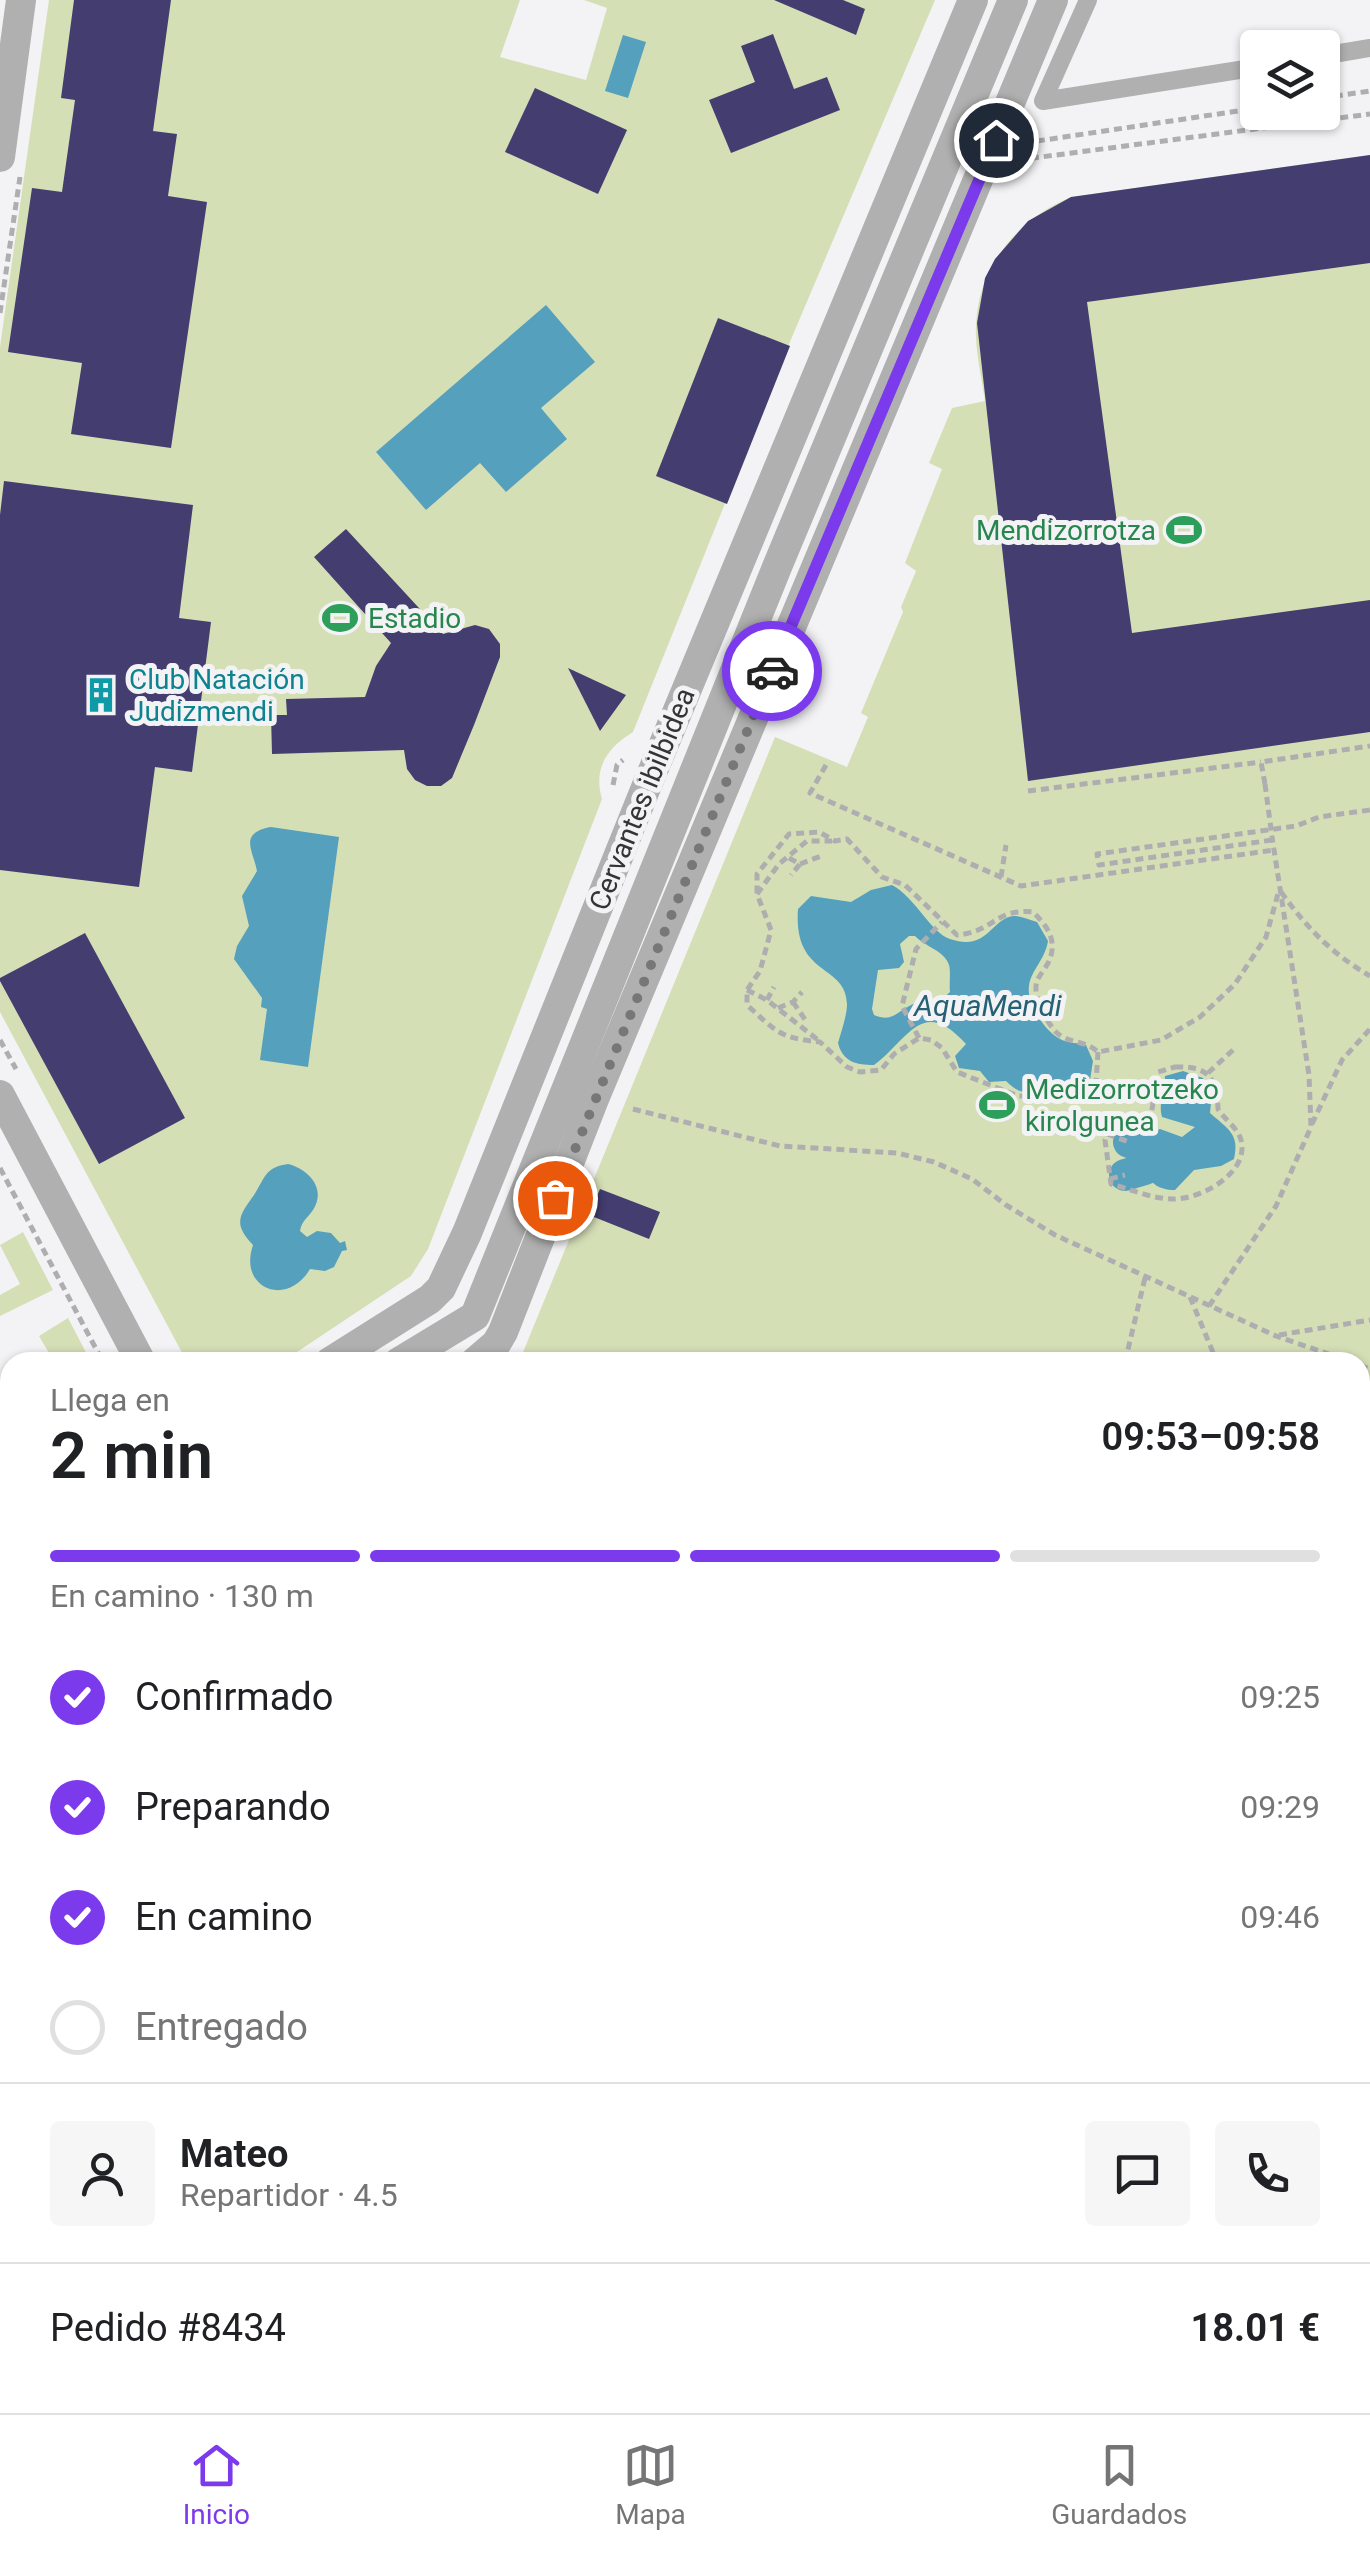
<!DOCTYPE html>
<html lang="es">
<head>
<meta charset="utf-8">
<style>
  :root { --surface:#fff; --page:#f6f6f6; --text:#202124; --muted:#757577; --line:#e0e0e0; --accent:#7c3aed }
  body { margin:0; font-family:Roboto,sans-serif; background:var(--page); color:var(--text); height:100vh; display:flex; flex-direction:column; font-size:38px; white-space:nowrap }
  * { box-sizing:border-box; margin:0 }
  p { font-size:32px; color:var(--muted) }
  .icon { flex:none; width:55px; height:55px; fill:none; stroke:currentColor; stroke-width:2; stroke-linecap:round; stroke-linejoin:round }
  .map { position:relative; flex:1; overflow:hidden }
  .panel { position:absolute; left:0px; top:1352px; width:1370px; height:1062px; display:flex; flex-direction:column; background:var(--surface); border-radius:30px 30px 0 0; box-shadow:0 2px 8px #0004 }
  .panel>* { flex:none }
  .buttons { position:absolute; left:1240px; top:30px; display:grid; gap:20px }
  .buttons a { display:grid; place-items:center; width:100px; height:100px; border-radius:10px; background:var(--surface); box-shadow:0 2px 8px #0004; font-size:50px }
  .pin { position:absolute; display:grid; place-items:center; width:85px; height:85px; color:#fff; margin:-42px; border:5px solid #fff; border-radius:50%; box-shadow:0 2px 10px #0007 }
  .courier { position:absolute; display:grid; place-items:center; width:100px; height:100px; margin:-50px; border:8px solid #7c3aed; border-radius:50%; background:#fff; color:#222; box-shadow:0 2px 12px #0007 }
  .headline em { font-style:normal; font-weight:600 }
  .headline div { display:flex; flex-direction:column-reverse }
  .headline { display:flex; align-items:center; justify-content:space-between; height:170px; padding:0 50px }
  h1 { font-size:65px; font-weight:600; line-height:75px }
  .bar { display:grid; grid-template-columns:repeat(4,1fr); gap:15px 10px; align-content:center; height:120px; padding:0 50px }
  .bar i { height:12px; border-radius:8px; background:var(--line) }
  .bar .active { background:var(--accent) }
  .bar p { grid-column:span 4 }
  .line { display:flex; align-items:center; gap:25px; padding:0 50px; border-top:2px solid var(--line) }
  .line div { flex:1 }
  .round { display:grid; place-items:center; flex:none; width:105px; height:105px; border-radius:10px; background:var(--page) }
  ol { padding:0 50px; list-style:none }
  li { display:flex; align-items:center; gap:30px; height:110px }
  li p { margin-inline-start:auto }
  li .icon { padding:10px; border-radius:50%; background:var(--accent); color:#fff; stroke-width:4 }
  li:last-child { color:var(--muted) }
  li i { width:55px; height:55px; border:5px solid var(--line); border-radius:50% }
  .menu { display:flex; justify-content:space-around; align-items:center; height:140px; border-top:2px solid var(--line); background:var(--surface); font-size:28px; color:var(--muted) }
  .menu a { display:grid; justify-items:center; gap:5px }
  .menu .active { color:var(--accent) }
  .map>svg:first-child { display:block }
</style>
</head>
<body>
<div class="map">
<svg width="1370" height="2413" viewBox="0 0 1370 2413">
  <rect width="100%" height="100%" fill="#f3f3f6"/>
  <!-- green -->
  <g fill="#d5dfb6">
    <path d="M49,0H520L500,57L586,80L607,8L584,0H935L792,337L633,732C607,748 593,768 602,799L428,1249L411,1276L282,1362H187L0,1012V347Z"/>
    <path d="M1370,155V2066H1360V1362H519L775,737L847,767L868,717L861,713L903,612L901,607L916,571L905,563L942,469L929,463L952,408L985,401C982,380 977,359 976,338C973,273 1013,221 1071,197Z"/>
    <polygon points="23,1232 53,1290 0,1316 0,1295 20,1284 0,1245"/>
    <polygon points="68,1318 91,1362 51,1362 53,1360 39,1336"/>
    <polygon points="0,1826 10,1831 10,1900 0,1895"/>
    <polygon points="10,2208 10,2299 0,2314 0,2231 5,2227 0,2210"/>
    <polygon points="806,2405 903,2405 907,2412 789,2413"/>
  </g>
  <!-- water -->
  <g fill="#55a0bc" fill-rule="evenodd">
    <polygon points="623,35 646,42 628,98 605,91"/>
    <polygon points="546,305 595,362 541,408 567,439 506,492 480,463 426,510 376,452"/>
    <path d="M271,827L339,837L308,1067L260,1060L267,1009L261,1007L262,998L234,959L237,946L249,926L242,896L257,871C253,850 238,833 271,827Z"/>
    <path d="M892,885C915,897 931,933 950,939C988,952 991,918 1014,916C1021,916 1029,920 1037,922L1048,941C1045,960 1031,970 1029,986C1026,1004 1046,1033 1062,1040C1069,1043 1078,1043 1086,1045L1093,1061L1090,1080L1072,1090C1066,1089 1061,1086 1055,1086C1030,1085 1029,1103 1006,1081L989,1082L980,1071L959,1068L955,1056L966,1044C922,995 909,1039 874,1065C856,1065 843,1062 838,1043C841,1032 847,1016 847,1004C846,963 793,978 798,909L811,896L851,902L871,890ZM909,936H915C924,946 945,951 949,965C951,972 949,984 950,992L940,1001C931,1002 921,1001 913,1004C897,1011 893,1023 874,1015L872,1009L878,970L899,968L904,962L900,944Z"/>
    <path d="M1183,1071L1203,1078L1212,1093L1210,1113C1228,1129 1240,1134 1234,1159L1221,1166L1194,1170L1175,1190C1140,1190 1144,1159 1149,1133L1160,1129L1182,1137L1195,1127L1162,1117C1158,1103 1165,1091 1165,1076Z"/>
    <path d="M288,1164C308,1169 327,1188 313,1210C307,1219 302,1220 300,1231L307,1237L317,1231L331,1233L340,1243L345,1241L347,1250L342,1251L334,1267L325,1271L310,1269C287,1308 238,1289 253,1245C232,1223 240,1215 254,1195C265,1178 265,1167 288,1164Z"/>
  </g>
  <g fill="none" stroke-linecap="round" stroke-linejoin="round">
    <!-- canal -->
    <g stroke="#55a0bc" stroke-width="32">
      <polyline points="1129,1142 1146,1148"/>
      <polyline points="1125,1175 1145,1169"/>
    </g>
  </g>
  <!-- building -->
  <g fill="#433d70">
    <polygon points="74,0 171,0 153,131 177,134 168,196 207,202 171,448 71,434 82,363 8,352 32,188 62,192 75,100 61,98"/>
    <polygon points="774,0 843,0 865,9 856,35"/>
    <polygon points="773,34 794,89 827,77 840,110 731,153 709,100 755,82 741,46"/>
    <polygon points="535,88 627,130 598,194 505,152"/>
    <polygon points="1370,155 1370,263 1087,302 1132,633 1370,600 1370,732 1028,781 977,323 985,278 995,259 1028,221 1071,197"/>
    <polygon points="718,318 790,346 727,504 656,476"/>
    <polygon points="4,481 193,505 179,618 211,622 192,772 155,767 139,887 0,870 0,515"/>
    <polygon points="346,529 443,634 475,625 489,629 500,644 500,657 474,725 452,778 441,786 427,786 415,780 407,769 404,750 272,754 271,715 287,715 286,699 365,697 376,666 391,643 314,557"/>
    <polygon points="568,668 626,695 600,731"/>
    <polygon points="85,933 185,1118 99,1164 0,981 0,978"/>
    <polygon points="600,1189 660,1212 649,1239 589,1215"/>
  </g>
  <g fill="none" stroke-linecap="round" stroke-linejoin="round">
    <!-- path -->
    <g stroke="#aeaeb0" stroke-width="5" stroke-dasharray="8 5" stroke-linecap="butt">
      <polyline points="1322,98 1370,91"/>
      <polyline points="1024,143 1258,108"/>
      <polyline points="1018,160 1370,114"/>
      <polyline points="0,313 20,177"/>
      <polyline points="826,765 810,793 1021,886 1274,850"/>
      <polyline points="1265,784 1261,762 1370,746"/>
      <polyline points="613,785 617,765 623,760"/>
      <polyline points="1028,791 1261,762"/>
      <polyline points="1272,840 1099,865 1097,854 1296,826 1319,817 1370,810"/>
      <polyline points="789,858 800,864 791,875"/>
      <polyline points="800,864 824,855"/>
      <polyline points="1001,877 1006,845"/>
      <path d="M1281,892C1307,928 1332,954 1370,976"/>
      <polyline points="757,894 779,864 807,841 832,841"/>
      <polyline points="747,990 767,1000 818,1040"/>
      <polyline points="767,1000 774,987"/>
      <polyline points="793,1002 806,1021"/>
      <polyline points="778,1008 793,1002 802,992"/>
      <polyline points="919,1038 902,1006 916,949 942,922"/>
      <polyline points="0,1040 16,1069"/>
      <path d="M1098,1052L1096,1083L1085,1092L1071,1095L1048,1092L1034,1096H1018L957,1072L942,1048L931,1040L919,1038L894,1054L881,1070L860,1072L847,1067L820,1042C779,1038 777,1032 747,1005V990L760,971L771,930L757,894V874L789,834L819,832L835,841L847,839L882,877L905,885L957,935C994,932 995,908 1033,912C1047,926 1058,940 1049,961C1046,968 1040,974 1037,981C1032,996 1046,1021 1056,1032C1068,1044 1086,1040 1098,1052L1161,1040L1200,1017L1235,984L1266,937L1279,890"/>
      <path d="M1175,1067C1207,1066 1217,1076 1218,1109C1224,1119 1238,1128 1241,1140C1250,1173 1200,1200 1172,1199C1153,1199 1130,1189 1111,1184L1105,1140L1110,1125L1131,1131L1150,1122L1158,1072Z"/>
      <polyline points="1208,1073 1233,1050"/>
      <polyline points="633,1109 780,1146 897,1153 934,1162 972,1179 1006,1205 1055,1235 1276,1336 1352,1362"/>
      <polyline points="1312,1124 1342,1060 1370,1029"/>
      <polyline points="1107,1134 1129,1142"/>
      <polyline points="0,1168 103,1362"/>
      <polyline points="1110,1179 1125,1175"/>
      <polyline points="1190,1297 1217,1362"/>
      <polyline points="1209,1306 1276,1206 1311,1127 1309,1075 1272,837"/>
      <polyline points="1279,1335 1370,1320"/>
      <polyline points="1125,1362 1145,1278"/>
      <polyline points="1360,1365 1370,1369"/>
      <polyline points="1360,1502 1370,1499"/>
      <polyline points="0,1527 10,1520"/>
      <polyline points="0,1692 10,1697"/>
      <polyline points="0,1903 10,1908"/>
      <polyline points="1360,2074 1370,2073"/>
      <polyline points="2,2141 10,2152"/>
      <polyline points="1360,2194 1370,2193"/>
      <polyline points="919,2405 924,2413"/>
      <polyline points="0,2411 10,2399"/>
      <polyline points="652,2413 678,2405"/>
      <polyline points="683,2413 703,2405"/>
      <polyline points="1126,2413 1139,2405"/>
    </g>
    <!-- lane -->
    <g stroke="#afb0af" stroke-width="18">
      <polyline points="1088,0 1043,101 1258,67"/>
      <polyline points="1322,56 1370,48"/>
    </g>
    <!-- street -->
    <g stroke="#afb0af" stroke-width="30">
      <polyline points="0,157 21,0"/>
      <polyline points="0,1095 141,1362"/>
      <polyline points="330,1362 430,1299 441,1288 467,1233 647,785 973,0"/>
      <polyline points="399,1362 475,1316 777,567 1013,0"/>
      <polyline points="475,1362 496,1344 503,1332 594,1099 1053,0"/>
      <polyline points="0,1566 10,1560"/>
      <polyline points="0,1608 10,1602"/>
      <polyline points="0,1661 10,1655"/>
      <polyline points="0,2105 10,2113"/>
      <polyline points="0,2364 10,2353"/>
      <polyline points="764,2413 783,2405"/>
    </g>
    <!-- primary -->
    <g stroke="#757777" stroke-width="30">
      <polyline points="0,1794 10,1799"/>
      <polyline points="1360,2121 1370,2120"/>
      <polyline points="1360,2268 1370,2266"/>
      <polyline points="975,2405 985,2413"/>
      <polyline points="1072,2413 1084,2405"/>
    </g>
    <!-- path-bridge -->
    <polyline stroke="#aeaeb0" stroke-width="5" stroke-dasharray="8 5" stroke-linecap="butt" points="1265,784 1272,837"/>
  </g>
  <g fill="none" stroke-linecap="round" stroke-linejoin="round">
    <!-- done -->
    <polyline stroke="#777779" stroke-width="10" stroke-dasharray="0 18" points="555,1198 772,671"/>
    <!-- route -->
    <polyline stroke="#7c3aed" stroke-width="12" points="772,671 996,140"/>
  </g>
  <!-- icons -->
  <defs>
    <symbol id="stadium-bare" viewBox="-9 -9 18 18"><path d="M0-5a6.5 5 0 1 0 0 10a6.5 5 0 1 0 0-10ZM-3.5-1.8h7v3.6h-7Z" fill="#2e9e5b" stroke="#f3f3f6" stroke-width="2.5" paint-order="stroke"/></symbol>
    <symbol id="building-bare" viewBox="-9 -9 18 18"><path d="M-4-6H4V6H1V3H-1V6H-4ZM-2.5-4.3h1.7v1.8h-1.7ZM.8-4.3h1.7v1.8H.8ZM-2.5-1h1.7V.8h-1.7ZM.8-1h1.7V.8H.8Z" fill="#0f9aa8" stroke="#f3f3f6" stroke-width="2.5" paint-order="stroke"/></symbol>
  </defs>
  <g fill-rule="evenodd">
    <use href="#stadium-bare" x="1159" y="505" width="50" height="50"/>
    <use href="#stadium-bare" x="315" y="593" width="50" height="50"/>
    <use href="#building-bare" x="76" y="670" width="50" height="50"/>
    <use href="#stadium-bare" x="972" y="1080" width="50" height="50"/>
  </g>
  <g text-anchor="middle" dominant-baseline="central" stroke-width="10" stroke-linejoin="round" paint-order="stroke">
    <!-- leisure labels -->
    <g font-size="28" fill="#27864d" stroke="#f3f3f6" text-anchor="start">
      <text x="1156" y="530" text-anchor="end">Mendizorrotza</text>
      <text x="368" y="618">Estadio</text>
      <text x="1025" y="1089">Medizorrotzeko<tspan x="1025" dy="32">kirolgunea</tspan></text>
    </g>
    <!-- culture labels -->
    <g font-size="28" fill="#0d838f" stroke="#f3f3f6" text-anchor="start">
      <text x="129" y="679">Club Natación<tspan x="129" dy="32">Judizmendi</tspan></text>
    </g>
    <!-- street labels -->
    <g font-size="28" fill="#343435" stroke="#f3f3f6">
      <text transform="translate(642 799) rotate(-68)">Cervantes ibilbidea</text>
    </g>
    <!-- water labels -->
    <g font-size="30" font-style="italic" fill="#256075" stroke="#f3f3f6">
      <text x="988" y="1005">AquaMendi</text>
    </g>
  </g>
</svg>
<div class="buttons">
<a><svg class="icon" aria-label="layers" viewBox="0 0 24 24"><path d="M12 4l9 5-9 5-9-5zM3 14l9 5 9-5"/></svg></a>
</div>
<div class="pin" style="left:555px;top:1198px;background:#ea580c"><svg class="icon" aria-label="bag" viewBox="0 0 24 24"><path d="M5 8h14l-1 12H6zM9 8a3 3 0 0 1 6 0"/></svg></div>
<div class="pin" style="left:996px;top:140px;background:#1f2937"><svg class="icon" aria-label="home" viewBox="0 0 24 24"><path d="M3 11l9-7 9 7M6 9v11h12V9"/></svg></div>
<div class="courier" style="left:772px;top:671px"><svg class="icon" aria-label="car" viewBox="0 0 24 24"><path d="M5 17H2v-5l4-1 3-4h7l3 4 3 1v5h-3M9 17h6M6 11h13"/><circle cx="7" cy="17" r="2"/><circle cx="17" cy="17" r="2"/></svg></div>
<section class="panel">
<div class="headline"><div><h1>2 min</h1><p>Llega en</p></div><em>09:53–09:58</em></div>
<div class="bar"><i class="active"></i><i class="active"></i><i class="active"></i><i></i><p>En camino · 130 m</p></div>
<ol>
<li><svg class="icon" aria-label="check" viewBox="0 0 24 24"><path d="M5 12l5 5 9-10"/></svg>Confirmado<p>09:25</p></li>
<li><svg class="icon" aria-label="check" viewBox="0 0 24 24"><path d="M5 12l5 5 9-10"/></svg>Preparando<p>09:29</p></li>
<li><svg class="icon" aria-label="check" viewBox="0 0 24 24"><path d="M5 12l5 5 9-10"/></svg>En camino<p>09:46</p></li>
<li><i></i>Entregado</li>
</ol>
<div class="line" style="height:180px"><a class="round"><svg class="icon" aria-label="person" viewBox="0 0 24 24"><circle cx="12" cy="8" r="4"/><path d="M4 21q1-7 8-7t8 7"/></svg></a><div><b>Mateo</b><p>Repartidor · 4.5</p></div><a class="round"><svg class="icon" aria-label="chat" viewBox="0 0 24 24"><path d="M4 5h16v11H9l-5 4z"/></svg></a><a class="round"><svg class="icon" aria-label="phone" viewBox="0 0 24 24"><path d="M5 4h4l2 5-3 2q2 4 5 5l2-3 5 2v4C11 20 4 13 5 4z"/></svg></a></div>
<div class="line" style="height:130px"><div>Pedido #8434</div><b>18.01 €</b></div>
</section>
</div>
<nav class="menu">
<a class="active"><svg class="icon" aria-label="home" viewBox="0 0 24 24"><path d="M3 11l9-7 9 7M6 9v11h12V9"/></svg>Inicio</a>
<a><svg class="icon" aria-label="map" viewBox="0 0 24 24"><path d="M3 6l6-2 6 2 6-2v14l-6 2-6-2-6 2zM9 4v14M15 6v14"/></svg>Mapa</a>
<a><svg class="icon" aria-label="saved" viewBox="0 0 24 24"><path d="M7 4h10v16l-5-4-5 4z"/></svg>Guardados</a>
</nav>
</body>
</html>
